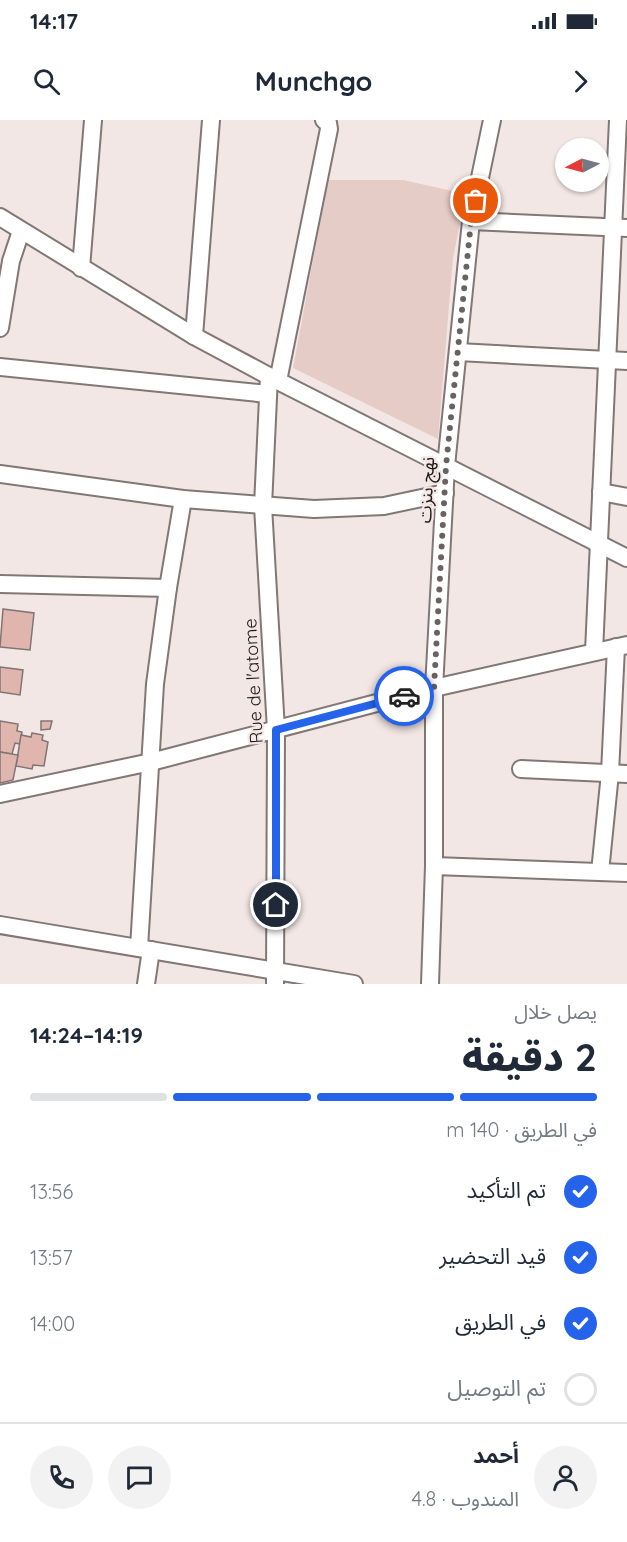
<!DOCTYPE html>
<html lang="ar">
<head>
<meta charset="utf-8">
<style>
  :root { --surface:#fff; --page:#f2f2f3; --text:#1f2937; --muted:#747a83; --line:#e0e1e3; --accent:#2563eb }
  body { margin:0; font-family:Quicksand,"Noto Sans Arabic",sans-serif; background:var(--page); color:var(--text); direction:rtl; height:100vh; display:flex; flex-direction:column; font-size:22px; white-space:nowrap }
  * { box-sizing:border-box; margin:0 }
  p { font-size:20px; color:var(--muted) }
  .icon { flex:none; width:33px; height:33px; fill:none; stroke:currentColor; stroke-width:2; stroke-linecap:round; stroke-linejoin:round }
  .map { position:relative; height:864px; overflow:hidden; direction:ltr }
  .details { display:flex; flex-direction:column; background:var(--surface); flex:1 }
  .details>* { flex:none }
  .needle { width:39px; rotate:264deg }
  .fabs { position:absolute; left:555px; top:18px; display:grid; gap:12px }
  .fabs a { display:grid; place-items:center; width:54px; height:54px; border-radius:50%; background:var(--surface); box-shadow:0 2px 4px #0004; font-size:30px }
  .pin { position:absolute; display:grid; place-items:center; width:51px; height:51px; color:#fff; margin:-26px; border:3px solid #fff; border-radius:50%; box-shadow:0 2px 6px #0007 }
  .courier { position:absolute; display:grid; place-items:center; width:60px; height:60px; margin:-30px; border:4px solid #2563eb; border-radius:50%; background:#fff; color:#222; box-shadow:0 2px 8px #0007 }
  .head em { font-style:normal; font-weight:800 }
  .head div { display:flex; flex-direction:column-reverse }
  .head { display:flex; align-items:center; justify-content:space-between; height:102px; padding:0 30px }
  h1 { font-size:39px; font-weight:800; line-height:45px }
  .bar { display:grid; grid-template-columns:repeat(4,1fr); gap:9px 6px; align-content:center; height:72px; padding:0 30px }
  .bar i { height:8px; border-radius:4px; background:var(--line) }
  .bar .active { background:var(--accent) }
  .bar p { grid-column:span 4 }
  .line { display:flex; align-items:center; gap:15px; padding:0 30px; border-top:2px solid var(--line) }
  .line div { flex:1 }
  .round { display:grid; place-items:center; flex:none; width:63px; height:63px; border-radius:32px; background:var(--page) }
  ol { padding:0 30px; list-style:none }
  li { display:flex; align-items:center; gap:18px; height:66px }
  li p { margin-inline-start:auto }
  li .icon { padding:6px; border-radius:50%; background:var(--accent); color:#fff; stroke-width:4 }
  li:last-child { color:var(--muted) }
  li i { width:33px; height:33px; border:3px solid var(--line); border-radius:50% }
  .status { display:flex; justify-content:space-between; align-items:center; height:42px; padding:0 30px; background:var(--surface); direction:ltr }
  .status svg { height:16px; fill:currentColor }
  header { display:flex; justify-content:space-between; align-items:center; height:78px; padding:0 30px; background:var(--surface); font-size:27px; font-weight:800 }
  .map>svg:first-child { display:block }
</style>
</head>
<body>
<div class="status"><b>14:17</b><svg viewBox="0 0 49 12"><path d="M0 12V9h3v3zM5 12V6h3v6zM10 12V3h3v9zM15 12V0h3v12zM26 1h20v11H26zM47 4h2v5h-2z"/></svg></div>
<header><svg class="icon" aria-label="forward" viewBox="0 0 24 24"><path d="M9 5l7 7-7 7"/></svg>Munchgo<svg class="icon" aria-label="search" viewBox="0 0 24 24"><circle cx="10" cy="10" r="6"/><path d="M15 15l6 6"/></svg></header>
<div class="map">
<svg width="627" height="864" viewBox="0 0 627 864">
  <rect width="100%" height="100%" fill="#f3e7e5"/>
  <!-- green -->
  <polygon fill="#e6ccc7" points="328,60 403,60 466,74 453,138 438,319 293,248"/>
  <!-- building -->
  <g fill="#dfb5ae" stroke="#807573" stroke-width="1.5">
    <polygon points="3,489 34,493 30,530 0,527"/>
    <polygon points="0,547 23,550 20,575 0,572"/>
    <polygon points="0,601 18,604 17,611 22,612 20,624 15,623 12,634 0,632"/>
    <polygon points="41,601 52,601 50,609 41,610"/>
    <polygon points="32,613 43,615 42,620 48,622 44,646 33,645 32,649 16,646 21,615 31,617"/>
    <polygon points="0,632 18,635 13,660 0,663"/>
  </g>
  <g fill="none" stroke-linecap="round" stroke-linejoin="round">
    <defs>
      <g id="street">
        <polyline points="0,97 194,216 278,261 627,438"/>
        <polyline points="471,101 627,108"/>
        <polyline points="81,148 93,0"/>
        <polyline points="0,208 11,141 21,111"/>
        <polyline points="194,216 211,0"/>
        <polyline points="458,232 627,241"/>
        <polyline points="0,247 268,274"/>
        <polyline points="269,256 263,386 276,610 275,864"/>
        <polyline points="278,261 329,9 328,3 324,0"/>
        <polyline points="0,354 183,379 314,389 384,386 445,373"/>
        <polyline points="601,372 627,377"/>
        <polyline points="0,464 168,468"/>
        <polyline points="594,532 618,0"/>
        <polyline points="521,649 627,654"/>
        <polyline points="0,674 151,642 434,568 627,525"/>
        <polyline points="434,746 627,753"/>
        <polyline points="600,752 610,653 616,527"/>
        <polyline points="0,805 354,864"/>
        <polyline points="139,828 155,564 168,468 183,379"/>
        <polyline points="146,864 151,830"/>
        <polyline points="430,864 434,746 434,568 446,346 471,101 492,0"/>
      </g>
    </defs>
    <!-- street casing -->
    <use href="#street" stroke="#817775" stroke-width="20"/>
    <!-- street -->
    <use href="#street" stroke="#fff" stroke-width="16"/>
  </g>
  <g fill="none" stroke-linecap="round" stroke-linejoin="round">
    <!-- done -->
    <polyline stroke="#696261" stroke-width="6" stroke-dasharray="0 10.8" points="404,576 434,568 446,346 471,102 476,81"/>
    <!-- route -->
    <polyline stroke="#2563eb" stroke-width="8" points="276,785 276,610 404,576"/>
  </g>
  <g text-anchor="middle" dominant-baseline="central" stroke-width="4.5" stroke-linejoin="round" paint-order="stroke">
    <!-- street labels -->
    <g font-size="18" fill="#1e1a1a" stroke="#f3e7e5">
      <text transform="translate(426 370) rotate(-87)">نهج بنزت</text>
      <text transform="translate(253 561) rotate(-93)">Rue de l'atome</text>
    </g>
  </g>
</svg>
<div class="fabs">
<a><svg class="needle" viewBox="-14 -14 28 28"><path d="M0-13l5 13h-10z" fill="#e53935"/><path d="M0 13l5-13h-10z" fill="#747a83"/></svg></a>
</div>
<div class="pin" style="left:476px;top:81px;background:#ea580c"><svg class="icon" aria-label="bag" viewBox="0 0 24 24"><path d="M5 8h14l-1 12H6zM9 8a3 3 0 0 1 6 0"/></svg></div>
<div class="pin" style="left:276px;top:785px;background:#1f2937"><svg class="icon" aria-label="home" viewBox="0 0 24 24"><path d="M3 11l9-7 9 7M6 9v11h12V9"/></svg></div>
<div class="courier" style="left:404px;top:576px"><svg class="icon" aria-label="car" viewBox="0 0 24 24"><path d="M5 17H2v-5l4-1 3-4h7l3 4 3 1v5h-3M9 17h6M6 11h13"/><circle cx="7" cy="17" r="2"/><circle cx="17" cy="17" r="2"/></svg></div>
</div>
<section class="details">
<div class="head"><div><h1>2 دقيقة</h1><p>يصل خلال</p></div><em>14:19–14:24</em></div>
<div class="bar"><i class="active"></i><i class="active"></i><i class="active"></i><i></i><p>في الطريق · 140 m</p></div>
<ol>
<li><svg class="icon" aria-label="check" viewBox="0 0 24 24"><path d="M5 12l5 5 9-10"/></svg>تم التأكيد<p>13:56</p></li>
<li><svg class="icon" aria-label="check" viewBox="0 0 24 24"><path d="M5 12l5 5 9-10"/></svg>قيد التحضير<p>13:57</p></li>
<li><svg class="icon" aria-label="check" viewBox="0 0 24 24"><path d="M5 12l5 5 9-10"/></svg>في الطريق<p>14:00</p></li>
<li><i></i>تم التوصيل</li>
</ol>
<div class="line" style="height:108px"><a class="round"><svg class="icon" aria-label="person" viewBox="0 0 24 24"><circle cx="12" cy="8" r="4"/><path d="M4 21q1-7 8-7t8 7"/></svg></a><div><b>أحمد</b><p>المندوب · 4.8</p></div><a class="round"><svg class="icon" aria-label="chat" viewBox="0 0 24 24"><path d="M4 5h16v11H9l-5 4z"/></svg></a><a class="round"><svg class="icon" aria-label="phone" viewBox="0 0 24 24"><path d="M5 4h4l2 5-3 2q2 4 5 5l2-3 5 2v4C11 20 4 13 5 4z"/></svg></a></div>
</section>
</body>
</html>
